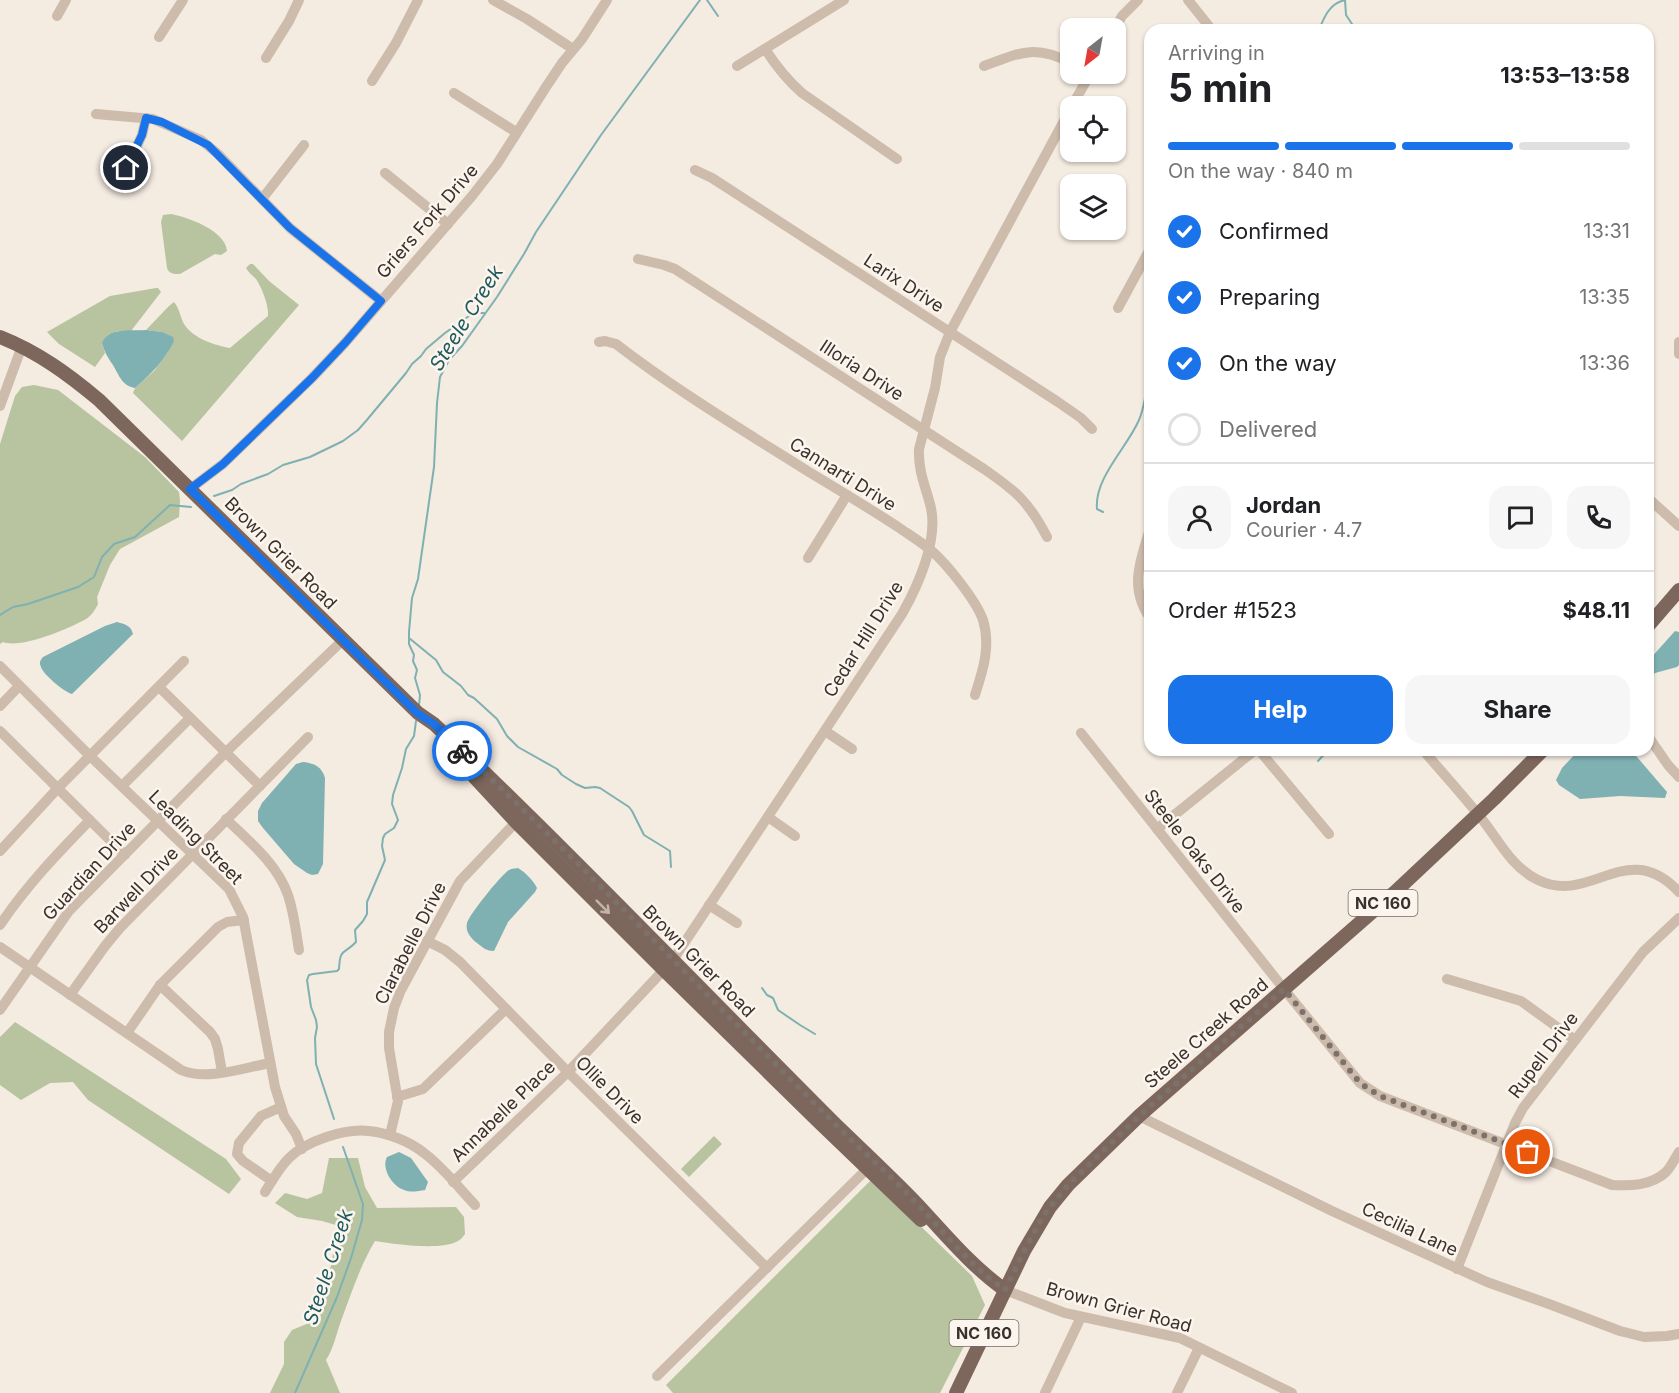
<!DOCTYPE html>
<html lang="en">
<head>
<meta charset="utf-8">
<style>
  :root { --surface:#fff; --page:#f6f6f6; --text:#202124; --muted:#757577; --line:#e0e0e0; --accent:#1a73e8 }
  body { margin:0; font-family:Inter,sans-serif; background:var(--page); color:var(--text); height:100vh; display:flex; flex-direction:column; font-size:22px; white-space:nowrap }
  * { box-sizing:border-box; margin:0 }
  p { font-size:20px; color:var(--muted) }
  .icon { flex:none; width:33px; height:33px; fill:none; stroke:currentColor; stroke-width:2; stroke-linecap:round; stroke-linejoin:round }
  .map { position:relative; flex:1; overflow:hidden }
  .sheet { position:absolute; left:1144px; top:24px; width:510px; height:732px; display:flex; flex-direction:column; background:var(--surface); border-radius:18px; box-shadow:0 2px 4px #0004 }
  .sheet>* { flex:none }
  .needle { width:39px; rotate:211deg }
  .controls { position:absolute; left:1060px; top:18px; display:grid; gap:12px }
  .controls a { display:grid; place-items:center; width:66px; height:66px; border-radius:12px; background:var(--surface); box-shadow:0 2px 4px #0004; font-size:30px }
  .pin { position:absolute; display:grid; place-items:center; width:51px; height:51px; color:#fff; margin:-26px; border:3px solid #fff; border-radius:50%; box-shadow:0 2px 6px #0007 }
  .courier { position:absolute; display:grid; place-items:center; width:60px; height:60px; margin:-30px; border:4px solid #1a73e8; border-radius:50%; background:#fff; color:#222; box-shadow:0 2px 8px #0007 }
  .overview em { font-style:normal; font-weight:700 }
  .overview div { display:flex; flex-direction:column-reverse }
  .overview { display:flex; align-items:center; justify-content:space-between; height:102px; padding:0 24px }
  h1 { font-size:39px; font-weight:700; line-height:45px }
  .bar { display:grid; grid-template-columns:repeat(4,1fr); gap:9px 6px; align-content:center; height:72px; padding:0 24px }
  .bar i { height:8px; border-radius:4px; background:var(--line) }
  .bar .current { background:var(--accent) }
  .bar p { grid-column:span 4 }
  .line { display:flex; align-items:center; gap:15px; padding:0 24px; border-top:2px solid var(--line) }
  .line div { flex:1 }
  .round { display:grid; place-items:center; flex:none; width:63px; height:63px; border-radius:18px; background:var(--page) }
  ol { padding:0 24px; list-style:none }
  li { display:flex; align-items:center; gap:18px; height:66px }
  li p { margin-inline-start:auto }
  li .icon { padding:6px; border-radius:50%; background:var(--accent); color:#fff; stroke-width:4 }
  li:last-child { color:var(--muted) }
  li i { width:33px; height:33px; border:3px solid var(--line); border-radius:50% }
  .button { display:flex; gap:12px; margin-top:auto; padding:12px 24px }
  .button a { flex:1; height:69px; border-radius:18px; background:var(--accent); color:#fff; font-size:24px; font-weight:700; line-height:69px; text-align:center }
  .button a+a { background:var(--page); color:var(--text) }
  .map>svg:first-child { display:block }
</style>
</head>
<body>
<div class="map">
<svg width="1679" height="1393" viewBox="0 0 1679 1393">
  <rect width="100%" height="100%" fill="#f4ebe1"/>
  <!-- green -->
  <g fill="#b8c4a0">
    <path d="M171,214C188,217 226,231 227,251L221,255L215,254L180,274C174,274 169,274 167,268L161,222L163,215Z"/>
    <path d="M250,264H253L269,281L299,305L182,441L133,393L135,388L154,371L168,352L162,332L146,330L169,306L174,302C180,309 180,317 184,324C194,339 214,345 230,348L268,316C269,306 262,288 256,279C252,275 249,273 246,268Z"/>
    <polygon points="156,288 158,288 161,292 131,331 117,331 102,343 105,353 95,367 59,344 47,332 110,296"/>
    <path d="M34,385L58,390L145,457L179,492L180,501L179,517L120,549L110,565L97,597L98,604C95,610 91,616 86,619C68,629 21,649 3,642L0,644V444L15,396L22,387Z"/>
    <polygon points="15,1022 226,1159 241,1179 229,1194 88,1100 73,1082 50,1083 21,1100 0,1085 0,1037"/>
    <polygon points="714,1136 722,1144 689,1177 681,1169"/>
    <path d="M329,1158H358L365,1187L377,1208L456,1207L464,1217L465,1234C463,1237 461,1239 458,1241C441,1251 394,1244 375,1241C360,1266 351,1294 341,1321C336,1334 334,1348 326,1360L340,1393H270L284,1364V1342L292,1330L309,1323L332,1263L334,1242L343,1227L322,1221L297,1217L275,1203L285,1193L307,1199L322,1193Z"/>
    <polygon points="872,1179 972,1276 985,1305 940,1393 673,1393 666,1385"/>
  </g>
  <!-- water -->
  <g fill="#7fb0b2">
    <path d="M146,330L162,332L173,337L174,341C165,360 151,374 135,388C122,386 119,375 113,365C107,356 105,353 102,343C109,327 131,331 146,330Z"/>
    <path d="M117,622C124,624 131,625 133,634L72,694C64,692 43,674 41,667C39,662 40,661 43,657L105,626Z"/>
    <polygon points="1675,631 1679,632 1679,665 1677,667 1655,673 1649,679 1649,660"/>
    <polygon points="1579,750 1631,750 1667,792 1665,798 1620,796 1580,799 1559,785 1556,780 1562,768"/>
    <path d="M303,762C314,763 322,767 325,778L323,864L318,874L312,875L307,873L294,864L263,828L258,821V811L262,803L296,764Z"/>
    <path d="M518,868C526,873 533,880 537,888L535,892L508,922L494,951C487,951 483,948 477,943C471,938 465,932 467,923C469,915 501,875 509,870C513,868 513,869 518,868Z"/>
    <path d="M399,1152L411,1158L428,1182L425,1190C418,1191 411,1193 404,1190C392,1186 381,1168 387,1157Z"/>
  </g>
  <g fill="none" stroke-linecap="round" stroke-linejoin="round">
    <!-- stream -->
    <g stroke="#7fb0b2" stroke-width="2">
      <polyline points="707,0 718,16"/>
      <polyline points="1345,0 1346,15 1356,30"/>
      <path d="M1319,30C1324,17 1330,3 1345,0"/>
      <polyline points="214,496 232,490 241,484 268,474 283,465 310,457 343,441 358,430 366,421 406,373 412,364 421,356 426,349 445,333 469,316 477,313 484,313"/>
      <path d="M1103,512L1097,509C1094,478 1127,448 1139,420C1145,406 1145,392 1150,378"/>
      <polyline points="0,615 13,607 28,604 78,587 94,577 102,557 114,544 135,537 170,505 191,507"/>
      <polyline points="409,638 436,660 443,672 461,686 468,695 474,698 497,719 507,736 518,747 557,769 562,775 576,784 585,788 595,787 600,788 629,807 632,811 644,835 670,851 671,867"/>
      <polyline points="419,705 420,695 415,678 417,670 413,661 414,655 409,644 409,632 412,598 418,579 434,467 437,403 440,377 449,360 462,346 497,297 524,254 536,232 601,135 700,0"/>
      <polyline points="1318,761 1328,750"/>
      <polyline points="762,988 767,995 773,998 778,1010 800,1025 815,1034"/>
      <path d="M334,1119L316,1064L315,1038L317,1027L316,1020L311,1007L307,980L309,975L313,974L337,971L339,969C340,947 344,955 356,942L355,930L363,921L367,914V902L385,860L382,846L383,838L385,834L394,828L398,820L392,804L393,795L402,768L406,749L414,736L416,721"/>
      <polyline points="295,1393 337,1297 351,1258 362,1220 363,1204 343,1147"/>
    </g>
    <!-- minor -->
    <g stroke="#cdbbac" stroke-width="10">
      <polyline points="493,0 527,19 573,49"/>
      <polyline points="1188,0 1212,30"/>
      <polyline points="57,16 66,0"/>
      <polyline points="1115,28 1122,16 1138,0"/>
      <polyline points="159,37 183,0"/>
      <path d="M765,49C776,66 787,80 802,93L897,159"/>
      <polyline points="266,58 289,21 299,0"/>
      <polyline points="737,66 844,0"/>
      <path d="M984,66C1019,53 1035,44 1071,63"/>
      <polyline points="372,81 396,43 418,0"/>
      <polyline points="454,93 516,132"/>
      <polyline points="1072,106 1090,74"/>
      <polyline points="96,114 153,119 201,140 218,154 290,228 381,301"/>
      <polyline points="695,170 712,178 1058,402 1081,418 1092,429"/>
      <polyline points="385,173 448,224"/>
      <polyline points="119,185 142,135 146,118"/>
      <polyline points="262,199 304,145"/>
      <path d="M638,259L664,265L675,269L984,469C1016,491 1029,502 1047,537"/>
      <polyline points="1118,308 1150,249"/>
      <path d="M599,342L605,341L616,344C677,391 744,431 809,472C839,490 869,508 898,527C908,534 918,540 928,548C944,560 976,600 983,620C991,646 983,670 975,695"/>
      <polyline points="1679,342 1679,354"/>
      <polyline points="0,406 22,346"/>
      <polyline points="190,489 223,464 312,378 345,343 472,196 497,164 546,87 562,63 582,39 607,0"/>
      <polyline points="1648,498 1679,526"/>
      <path d="M1150,529C1140,561 1129,588 1150,618"/>
      <polyline points="808,558 847,495"/>
      <polyline points="0,666 90,756 229,889 243,917 275,1087 284,1116 296,1134 302,1149"/>
      <polyline points="159,687 260,786"/>
      <polyline points="0,706 19,686"/>
      <polyline points="0,731 125,855"/>
      <polyline points="825,731 852,749"/>
      <path d="M1081,733L1284,989L1360,1083L1380,1096L1612,1185C1630,1186 1651,1186 1666,1172C1671,1167 1675,1158 1679,1152"/>
      <polyline points="1648,736 1668,765 1679,777"/>
      <polyline points="1259,750 1329,834"/>
      <path d="M1423,750C1441,771 1459,791 1477,813C1497,836 1509,866 1538,880C1591,906 1627,836 1679,892"/>
      <polyline points="122,786 190,718"/>
      <polyline points="768,817 795,836"/>
      <path d="M226,819C250,842 277,864 288,895C294,913 296,932 299,950"/>
      <polyline points="1157,829 1255,750"/>
      <polyline points="0,851 58,788 184,661"/>
      <polyline points="709,905 737,923"/>
      <path d="M0,925C27,885 57,854 90,820"/>
      <polyline points="427,941 445,950 460,962 568,1072 767,1268"/>
      <path d="M0,947L181,1070C207,1081 243,1068 270,1063"/>
      <polyline points="1447,979 1521,1001 1575,1040"/>
      <polyline points="160,985 210,1032 215,1039 218,1049 222,1072"/>
      <polyline points="70,995 105,946 120,928 308,737"/>
      <polyline points="0,1010 69,911 225,753 343,640"/>
      <polyline points="127,1033 160,985 218,927 227,922 244,920"/>
      <polyline points="397,1097 423,1089 506,1009"/>
      <polyline points="1139,1116 1332,1211 1487,1282 1549,1304 1620,1331 1644,1337 1667,1336 1679,1334"/>
      <polyline points="390,1135 398,1101 389,1048 389,1032 394,1008 401,990 460,881 516,822"/>
      <polyline points="272,1181 243,1161 237,1154 239,1143 261,1116 281,1107"/>
      <path d="M453,1182L568,1072L673,960L902,614C918,586 938,541 931,508C926,487 918,472 919,449L935,388L940,357L950,332L1071,108"/>
      <path d="M265,1192C272,1181 279,1168 289,1158C306,1141 345,1128 369,1131C388,1133 409,1141 424,1153C443,1167 459,1188 475,1205"/>
      <polyline points="1457,1269 1515,1123 1523,1108 1643,952 1679,918"/>
      <polyline points="1005,1290 1065,1313 1180,1338 1292,1393"/>
      <polyline points="657,1376 867,1169"/>
      <polyline points="1045,1393 1081,1317"/>
      <polyline points="1177,1393 1199,1348"/>
    </g>
    <!-- major -->
    <g stroke="#7d675c" stroke-width="14">
      <path d="M0,337C38,352 68,374 99,400L418,713L434,724C571,854 702,991 836,1125C863,1151 891,1177 917,1204C945,1234 971,1266 1005,1290"/>
      <polyline points="1648,626 1679,590"/>
      <polyline points="452,753 516,822 663,969 819,1122 921,1220"/>
      <polyline points="956,1393 1024,1251 1050,1207 1068,1185 1139,1116 1395,892 1494,799 1543,750"/>
    </g>
  </g>
  <!-- one-way arrows -->
  <defs><path id="oneway-shaft" d="M-6 0H5M1.5-3L5.5 0L1.5 3" fill="none" stroke-width="1.6" stroke-linecap="round" stroke-linejoin="round" transform="scale(1.5)"/></defs>
  <use stroke="#c2b5ac" href="#oneway-shaft" transform="translate(603 907) rotate(45)"/>
  <g fill="none" stroke-linecap="round" stroke-linejoin="round">
    <!-- done -->
    <path stroke="#7c716b" stroke-width="6" stroke-dasharray="0 10.8" d="M462,751C592,874 716,1005 843,1132C868,1156 894,1179 918,1205C946,1234 971,1267 1005,1290L1024,1251L1042,1218L1050,1207L1068,1185L1139,1116L1284,989L1360,1083L1380,1096L1528,1152"/>
    <!-- route -->
    <polyline stroke="#1a73e8" stroke-width="8" points="126,168 142,135 146,118 162,122 208,145 290,228 381,301 345,343 312,378 223,464 190,489 417,713 434,724 462,751"/>
  </g>
  <g text-anchor="middle" dominant-baseline="central" stroke-width="5" stroke-linejoin="round" paint-order="stroke">
    <!-- shield labels -->
    <g fill="#fbf5ee" stroke="#756b66" stroke-width="1.5">
      <rect x="1348.5" y="890" width="69" height="26" rx="4.5"/>
      <rect x="949.5" y="1320" width="69" height="26" rx="4.5"/>
    </g>
    <g font-size="16" font-weight="bold" fill="#3b302b">
      <text x="1383" y="903">NC 160</text>
      <text x="984" y="1333">NC 160</text>
    </g>
    <!-- street labels -->
    <g font-size="18" fill="#3b302b" stroke="#fbf5ee">
      <text transform="translate(427 221) rotate(-49)">Griers Fork Drive</text>
      <text transform="translate(904 283) rotate(33)">Larix Drive</text>
      <text transform="translate(862 370) rotate(33)">Illoria Drive</text>
      <text transform="translate(843 474) rotate(32)">Cannarti Drive</text>
      <text transform="translate(281 553) rotate(45)">Brown Grier Road</text>
      <text transform="translate(863 639) rotate(-58)">Cedar Hill Drive</text>
      <text transform="translate(196 837) rotate(45)">Leading Street</text>
      <text transform="translate(1195 851) rotate(52)">Steele Oaks Drive</text>
      <text transform="translate(89 871) rotate(-47)">Guardian Drive</text>
      <text transform="translate(136 890) rotate(-46)">Barwell Drive</text>
      <text transform="translate(410 943) rotate(-63)">Clarabelle Drive</text>
      <text transform="translate(699 961) rotate(45)">Brown Grier Road</text>
      <text transform="translate(1206 1033) rotate(-41)">Steele Creek Road</text>
      <text transform="translate(1543 1055) rotate(-53)">Rupell Drive</text>
      <text transform="translate(610 1090) rotate(45)">Ollie Drive</text>
      <text transform="translate(503 1111) rotate(-44)">Annabelle Place</text>
      <text transform="translate(1410 1229) rotate(25)">Cecilia Lane</text>
      <text transform="translate(1119 1307) rotate(15)">Brown Grier Road</text>
    </g>
    <!-- water labels -->
    <g font-size="20" font-style="italic" fill="#1f5a5e" stroke="#fbf5ee">
      <text transform="translate(466 318) rotate(-58)">Steele Creek</text>
      <text transform="translate(328 1267) rotate(-72)">Steele Creek</text>
    </g>
  </g>
</svg>
<div class="controls">
<a><svg class="needle" viewBox="-14 -14 28 28"><path d="M0-13l5 13h-10z" fill="#e53935"/><path d="M0 13l5-13h-10z" fill="#757577"/></svg></a>
<a><svg class="icon" aria-label="locate" viewBox="0 0 24 24"><circle cx="12" cy="12" r="6"/><path d="M12 2v4M12 18v4M2 12h4M18 12h4"/></svg></a>
<a><svg class="icon" aria-label="layers" viewBox="0 0 24 24"><path d="M12 4l9 5-9 5-9-5zM3 14l9 5 9-5"/></svg></a>
</div>
<div class="pin" style="left:1528px;top:1152px;background:#ea580c"><svg class="icon" aria-label="bag" viewBox="0 0 24 24"><path d="M5 8h14l-1 12H6zM9 8a3 3 0 0 1 6 0"/></svg></div>
<div class="pin" style="left:126px;top:168px;background:#1f2937"><svg class="icon" aria-label="home" viewBox="0 0 24 24"><path d="M3 11l9-7 9 7M6 9v11h12V9"/></svg></div>
<div class="courier" style="left:462px;top:751px"><svg class="icon" aria-label="bike" viewBox="0 0 24 24"><circle cx="6" cy="16" r="4"/><circle cx="18" cy="16" r="4"/><path d="M6 16l4-8h5l3 8M10 8l3 8H6M13 5h3"/></svg></div>
<section class="sheet">
<div class="overview"><div><h1>5 min</h1><p>Arriving in</p></div><em>13:53–13:58</em></div>
<div class="bar"><i class="current"></i><i class="current"></i><i class="current"></i><i></i><p>On the way · 840 m</p></div>
<ol>
<li><svg class="icon" aria-label="check" viewBox="0 0 24 24"><path d="M5 12l5 5 9-10"/></svg>Confirmed<p>13:31</p></li>
<li><svg class="icon" aria-label="check" viewBox="0 0 24 24"><path d="M5 12l5 5 9-10"/></svg>Preparing<p>13:35</p></li>
<li><svg class="icon" aria-label="check" viewBox="0 0 24 24"><path d="M5 12l5 5 9-10"/></svg>On the way<p>13:36</p></li>
<li><i></i>Delivered</li>
</ol>
<div class="line" style="height:108px"><a class="round"><svg class="icon" aria-label="person" viewBox="0 0 24 24"><circle cx="12" cy="8" r="4"/><path d="M4 21q1-7 8-7t8 7"/></svg></a><div><b>Jordan</b><p>Courier · 4.7</p></div><a class="round"><svg class="icon" aria-label="chat" viewBox="0 0 24 24"><path d="M4 5h16v11H9l-5 4z"/></svg></a><a class="round"><svg class="icon" aria-label="phone" viewBox="0 0 24 24"><path d="M5 4h4l2 5-3 2q2 4 5 5l2-3 5 2v4C11 20 4 13 5 4z"/></svg></a></div>
<div class="line" style="height:78px"><div>Order #1523</div><b>$48.11</b></div>
<div class="button"><a>Help</a><a>Share</a></div>
</section>
</div>
</body>
</html>
